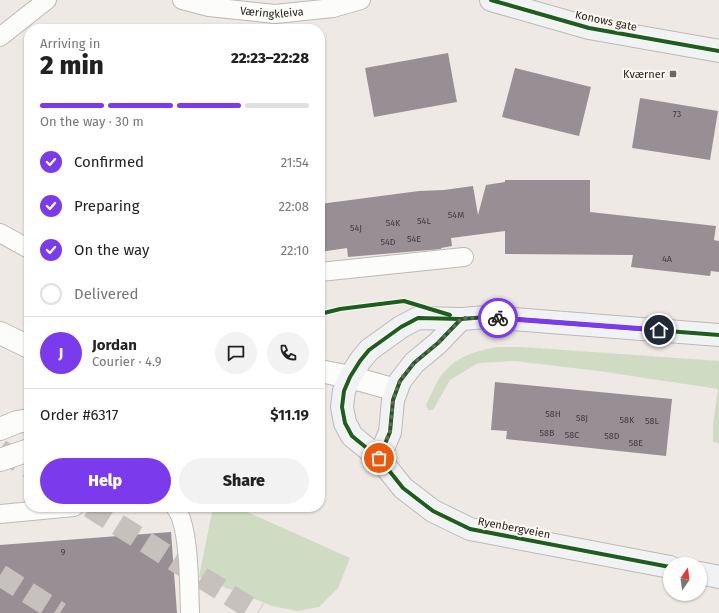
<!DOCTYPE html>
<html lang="en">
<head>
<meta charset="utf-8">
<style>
  :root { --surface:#fff; --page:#f2f2f2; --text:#222; --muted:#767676; --line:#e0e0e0; --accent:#7c3aed }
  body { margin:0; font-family:"Fira Sans",sans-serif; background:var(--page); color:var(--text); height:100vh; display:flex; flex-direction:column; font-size:15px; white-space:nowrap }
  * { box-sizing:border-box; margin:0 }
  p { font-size:13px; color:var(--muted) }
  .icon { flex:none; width:22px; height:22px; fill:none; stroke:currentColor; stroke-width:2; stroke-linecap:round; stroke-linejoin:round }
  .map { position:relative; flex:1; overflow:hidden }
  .details { position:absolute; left:24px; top:24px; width:301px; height:488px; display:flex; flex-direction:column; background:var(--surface); border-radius:16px; box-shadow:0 1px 3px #0004 }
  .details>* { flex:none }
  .needle { width:26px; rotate:14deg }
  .controls { position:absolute; left:663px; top:557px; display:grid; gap:8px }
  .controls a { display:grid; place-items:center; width:44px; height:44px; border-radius:50%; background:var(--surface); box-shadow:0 1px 3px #0004; font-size:20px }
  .pin { position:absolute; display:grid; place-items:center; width:34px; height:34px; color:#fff; margin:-17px; border:2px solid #fff; border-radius:50%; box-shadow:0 1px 4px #0007 }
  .courier { position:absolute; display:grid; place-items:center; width:40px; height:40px; margin:-20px; border:3px solid #7c3aed; border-radius:50%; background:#fff; color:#222; box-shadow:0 1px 5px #0007 }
  .overview em { font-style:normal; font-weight:800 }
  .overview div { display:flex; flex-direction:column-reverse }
  .overview { display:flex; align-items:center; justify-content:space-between; height:68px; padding:0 16px }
  h1 { font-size:26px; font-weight:800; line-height:30px }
  .bar { display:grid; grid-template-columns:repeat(4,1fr); gap:6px 4px; align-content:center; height:48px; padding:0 16px }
  .bar i { height:5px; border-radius:3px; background:var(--line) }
  .bar .selected { background:var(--accent) }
  .bar p { grid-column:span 4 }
  .line { display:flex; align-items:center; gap:10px; padding:0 16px; border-top:1px solid var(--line) }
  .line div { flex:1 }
  .round { display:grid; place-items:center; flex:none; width:42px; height:42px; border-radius:21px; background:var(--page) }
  ol { padding:0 16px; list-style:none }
  li { display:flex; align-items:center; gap:12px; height:44px }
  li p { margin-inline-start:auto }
  li .icon { padding:4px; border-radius:50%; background:var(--accent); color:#fff; stroke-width:4 }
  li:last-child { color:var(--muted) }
  li i { width:22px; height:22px; border:2px solid var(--line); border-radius:50% }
  .primary-button { display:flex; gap:8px; margin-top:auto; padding:8px 16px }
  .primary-button a { flex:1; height:46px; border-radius:24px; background:var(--accent); color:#fff; font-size:16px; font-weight:800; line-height:46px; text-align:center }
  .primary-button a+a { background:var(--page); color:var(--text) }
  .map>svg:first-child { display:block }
</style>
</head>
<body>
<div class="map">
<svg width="719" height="613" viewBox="0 0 719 613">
  <rect width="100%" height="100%" fill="#eee9e4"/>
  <!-- green -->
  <g fill="#cfdbc2">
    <path d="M497,347H522L719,361V443L713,442V424L718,389L599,371L514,361L478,363L450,380L433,410H428L426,405C431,395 437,380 444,372C459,355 477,351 497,347Z"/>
    <polygon points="213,507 236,507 350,558 338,588 319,607 298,611 272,606 199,577"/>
  </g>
  <!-- building -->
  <g fill="#978f94">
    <polygon points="448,53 457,102 374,117 365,68"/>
    <polygon points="515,68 591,87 579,136 502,117"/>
    <polygon points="640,98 718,111 710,160 632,148"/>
    <polygon points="505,180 590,180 590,212 716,226 714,240 719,241 719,272 711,271 710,276 631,267 633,255 505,254 505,231 451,238 452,246 441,248 441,249 348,257 347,248 320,252 320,204 419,191 444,190 473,186 478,215 486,185 505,182"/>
    <polygon points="495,382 672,399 666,456 506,439 507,431 491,430"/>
    <polygon points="171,532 177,613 0,613 0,545"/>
  </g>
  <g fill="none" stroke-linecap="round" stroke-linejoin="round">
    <!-- trunk-tunnel -->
    <g stroke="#c6c1bc" stroke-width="22" stroke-dasharray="22 11" stroke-linecap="butt">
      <polyline points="0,450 29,468"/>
      <polyline points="90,507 258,613"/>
      <polyline points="0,575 60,613"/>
    </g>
    <defs>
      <g id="service">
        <path id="s1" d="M182,0L209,7L275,14L333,8L361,0"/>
        <polyline points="0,37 47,0"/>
        <polyline points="0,233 29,249"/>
        <polyline points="320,272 464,257"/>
        <path d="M175,507C190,524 189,589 190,613"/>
        <polyline points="0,514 74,507"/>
      </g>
      <polyline id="minor" points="0,333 29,347"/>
      <g id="tertiary">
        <polyline points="320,371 350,377 396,390"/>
        <polyline points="0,429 17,422 29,420"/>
        <polyline points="0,460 29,450"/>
      </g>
      <g id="secondary">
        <polyline points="491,0 589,28 719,51"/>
        <polyline points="379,458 390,432 393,400 400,381 414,363 438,343 461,319"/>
        <polyline points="670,567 470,529 433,511 403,488 379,458 352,436 345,423 342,407 344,391 350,377 360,361 369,350 401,327 418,318 461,319 487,317 719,335"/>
        <polyline points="700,573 719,577"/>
      </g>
    </defs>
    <!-- service casing -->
    <use href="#service" stroke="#bdb9b5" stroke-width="20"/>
    <!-- minor casing -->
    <use href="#minor" stroke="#bdb9b5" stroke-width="24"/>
    <!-- tertiary casing -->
    <use href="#tertiary" stroke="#bdb9b5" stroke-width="24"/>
    <!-- secondary casing -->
    <use href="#secondary" stroke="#bdb9b5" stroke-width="24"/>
    <!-- service -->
    <use href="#service" stroke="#fcfcfb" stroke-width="18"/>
    <!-- minor -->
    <use href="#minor" stroke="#fcfcfb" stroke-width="22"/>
    <!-- tertiary -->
    <use href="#tertiary" stroke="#fcfcfb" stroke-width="22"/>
    <!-- secondary -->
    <use href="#secondary" stroke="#f1f2f3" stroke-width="22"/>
    <defs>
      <g id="cycleway">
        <polyline points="491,0 589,28 719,51"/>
        <polyline points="320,314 340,309 404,301 450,315"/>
        <polyline points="379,458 390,432 393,400 400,381 414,363 438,343 461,319"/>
        <polyline points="670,567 470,529 433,511 403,488 379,458 352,436 345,423 342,407 344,391 350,377 360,361 369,350 401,327 418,318 461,319 487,317 719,335"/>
      </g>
    </defs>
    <!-- cycleway casing -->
    <use href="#cycleway" stroke="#fef8f1" stroke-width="6"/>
    <!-- cycleway -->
    <use href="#cycleway" stroke="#1b5e20" stroke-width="4"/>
  </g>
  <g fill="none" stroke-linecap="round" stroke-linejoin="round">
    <!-- done -->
    <polyline stroke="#6b6863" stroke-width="4" stroke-dasharray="0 7.2" points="379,458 390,432 393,400 400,380 414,363 438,343 462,318 498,318"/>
    <!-- route -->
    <polyline stroke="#7c3aed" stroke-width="5" points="498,318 659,330"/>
  </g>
  <!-- markers -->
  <rect fill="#6b6863" stroke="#fef8f1" stroke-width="1.5" x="669" y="70" width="8" height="8" rx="2"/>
  <g text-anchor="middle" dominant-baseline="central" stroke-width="4" stroke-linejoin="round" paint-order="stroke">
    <!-- number labels -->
    <g font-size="9" fill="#423d3c">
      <text x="677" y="114">73</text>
      <text x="456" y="215">54M</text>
      <text x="424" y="221">54L</text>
      <text x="393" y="223">54K</text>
      <text x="356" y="228">54J</text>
      <text x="414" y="239">54E</text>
      <text x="388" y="242">54D</text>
      <text x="667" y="259">4A</text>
      <text x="553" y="414">58H</text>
      <text x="582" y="418">58J</text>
      <text x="627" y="420">58K</text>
      <text x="652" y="421">58L</text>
      <text x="547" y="433">58B</text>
      <text x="572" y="435">58C</text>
      <text x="612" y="436">58D</text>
      <text x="636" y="443">58E</text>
      <text x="63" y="552">9</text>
    </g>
    <!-- street labels -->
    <g font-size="11" fill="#25221e" stroke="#fef8f1">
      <text stroke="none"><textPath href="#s1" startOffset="91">Væringkleiva</textPath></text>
      <text transform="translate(606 21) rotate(12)">Konows gate</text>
      <text transform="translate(514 528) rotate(11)">Ryenbergveien</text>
    </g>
    <!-- poi labels -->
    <g font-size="11" fill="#25221e" stroke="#fef8f1" text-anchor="end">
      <text x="665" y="74">Kværner</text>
    </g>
  </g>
</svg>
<div class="controls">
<a><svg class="needle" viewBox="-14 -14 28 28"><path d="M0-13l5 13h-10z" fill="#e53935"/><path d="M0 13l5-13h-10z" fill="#767676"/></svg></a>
</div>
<div class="pin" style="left:379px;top:458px;background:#ea580c"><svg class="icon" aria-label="bag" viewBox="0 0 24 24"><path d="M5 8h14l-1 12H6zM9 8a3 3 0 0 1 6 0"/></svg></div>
<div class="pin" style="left:659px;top:330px;background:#1f2937"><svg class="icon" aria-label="home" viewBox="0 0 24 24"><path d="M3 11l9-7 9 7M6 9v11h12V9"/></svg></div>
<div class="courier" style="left:498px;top:318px"><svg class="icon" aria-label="bike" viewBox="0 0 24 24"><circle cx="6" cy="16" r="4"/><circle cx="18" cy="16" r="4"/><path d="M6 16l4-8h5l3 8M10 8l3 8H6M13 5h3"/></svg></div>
<section class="details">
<div class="overview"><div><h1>2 min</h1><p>Arriving in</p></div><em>22:23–22:28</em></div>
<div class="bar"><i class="selected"></i><i class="selected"></i><i class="selected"></i><i></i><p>On the way · 30 m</p></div>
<ol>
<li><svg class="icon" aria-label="check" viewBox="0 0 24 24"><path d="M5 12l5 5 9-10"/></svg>Confirmed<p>21:54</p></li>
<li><svg class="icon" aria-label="check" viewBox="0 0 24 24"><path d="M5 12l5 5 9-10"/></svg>Preparing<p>22:08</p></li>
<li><svg class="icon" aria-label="check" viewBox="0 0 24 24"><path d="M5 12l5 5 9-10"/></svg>On the way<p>22:10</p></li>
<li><i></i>Delivered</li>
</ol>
<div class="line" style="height:72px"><b class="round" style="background:var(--accent);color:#fff">J</b><div><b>Jordan</b><p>Courier · 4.9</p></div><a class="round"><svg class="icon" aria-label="chat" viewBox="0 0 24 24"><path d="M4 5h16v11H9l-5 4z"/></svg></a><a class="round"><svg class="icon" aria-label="phone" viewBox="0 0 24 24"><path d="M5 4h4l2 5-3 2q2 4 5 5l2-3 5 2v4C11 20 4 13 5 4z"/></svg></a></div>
<div class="line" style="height:52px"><div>Order #6317</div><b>$11.19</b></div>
<div class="primary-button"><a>Help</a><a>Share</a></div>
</section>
</div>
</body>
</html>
